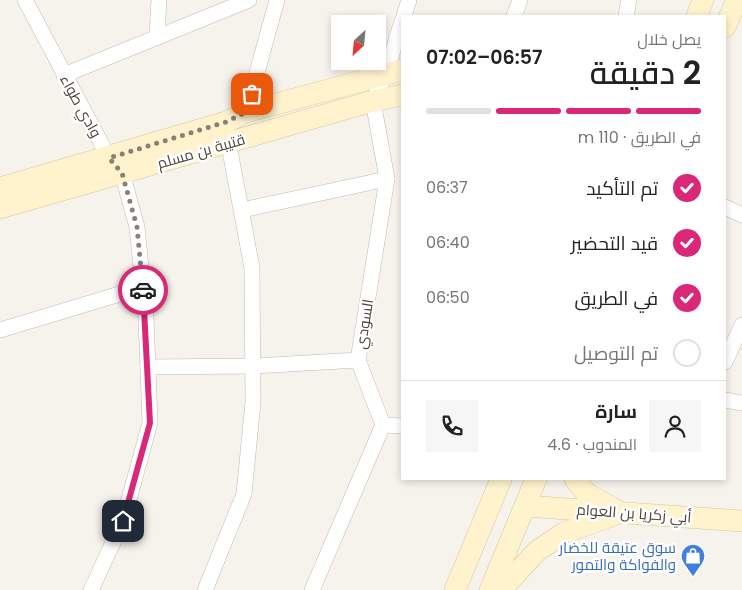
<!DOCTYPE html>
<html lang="ar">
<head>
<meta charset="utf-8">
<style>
  :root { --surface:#fff; --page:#f6f6f6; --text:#222; --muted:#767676; --line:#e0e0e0; --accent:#db2777 }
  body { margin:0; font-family:Poppins,Cairo,sans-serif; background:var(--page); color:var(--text); direction:rtl; height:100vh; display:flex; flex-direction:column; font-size:19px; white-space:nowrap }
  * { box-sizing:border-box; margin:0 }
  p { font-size:16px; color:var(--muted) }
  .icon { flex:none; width:28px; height:28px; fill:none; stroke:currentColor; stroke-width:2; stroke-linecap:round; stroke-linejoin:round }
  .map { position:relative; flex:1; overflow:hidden; direction:ltr }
  .sheet { position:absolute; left:401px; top:15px; width:325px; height:465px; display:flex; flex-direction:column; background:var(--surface); border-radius:0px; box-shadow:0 2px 8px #0003; direction:rtl }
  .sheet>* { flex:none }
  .needle { width:32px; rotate:206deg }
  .tools { position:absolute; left:331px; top:15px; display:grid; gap:10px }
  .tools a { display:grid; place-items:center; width:55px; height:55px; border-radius:0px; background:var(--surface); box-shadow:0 2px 8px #0003; font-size:25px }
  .pin { position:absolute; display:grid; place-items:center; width:42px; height:42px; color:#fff; margin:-21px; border-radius:10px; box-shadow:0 2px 8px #0006 }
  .courier { position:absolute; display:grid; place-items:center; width:50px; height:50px; margin:-25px; border:4px solid #db2777; border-radius:50%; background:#fff; color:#222; box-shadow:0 1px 6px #0007 }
  .overview em { font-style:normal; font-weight:600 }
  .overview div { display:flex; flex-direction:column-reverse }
  .overview { display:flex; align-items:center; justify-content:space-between; height:85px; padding:0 25px }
  h1 { font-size:32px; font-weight:600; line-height:38px }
  .bar { display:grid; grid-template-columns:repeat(4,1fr); gap:8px 5px; align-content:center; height:60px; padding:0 25px }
  .bar i { height:6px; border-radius:4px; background:var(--line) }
  .bar .active { background:var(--accent) }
  .bar p { grid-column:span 4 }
  .line { display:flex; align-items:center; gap:12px; padding:0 25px; border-top:1px solid var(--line) }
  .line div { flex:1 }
  .round { display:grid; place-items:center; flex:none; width:52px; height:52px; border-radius:0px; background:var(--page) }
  ol { padding:0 25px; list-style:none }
  li { display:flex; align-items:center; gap:15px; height:55px }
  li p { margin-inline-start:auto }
  li .icon { padding:5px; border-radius:50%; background:var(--accent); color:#fff; stroke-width:4 }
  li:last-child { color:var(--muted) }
  li i { width:28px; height:28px; border:2px solid var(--line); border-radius:50% }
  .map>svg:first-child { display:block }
</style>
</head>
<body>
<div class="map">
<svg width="742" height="590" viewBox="0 0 742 590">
  <rect width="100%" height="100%" fill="#f6f3ec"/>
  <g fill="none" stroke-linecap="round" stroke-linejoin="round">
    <defs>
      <g id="street">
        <polyline points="25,0 109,158 122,173 137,227 146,317 150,423 123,521 91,590"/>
        <polyline points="404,16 409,0"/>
        <polyline points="514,16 520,0"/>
        <polyline points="626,16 629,0"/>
        <polyline points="157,35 159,0"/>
        <polyline points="64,75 249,0"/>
        <polyline points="246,112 277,0"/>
        <polyline points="725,207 742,215"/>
        <polyline points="242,210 387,179"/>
        <polyline points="0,330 143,287"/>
        <polyline points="725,362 742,325"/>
        <polyline points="148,367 253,366 358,360"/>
        <polyline points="725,400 742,403"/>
        <polyline points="383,425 402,426"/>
        <polyline points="205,590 244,494 253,402 252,268 227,135"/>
        <polyline points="312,590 383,425 358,360 387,179 373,101 386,73 402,21"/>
      </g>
      <g id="secondary">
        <polyline points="697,16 703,0"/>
        <polyline points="725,27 737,0"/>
        <polyline points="0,188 226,122 246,112 402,70"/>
        <polyline points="0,208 373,101 402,95"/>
        <polyline points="575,479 586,493 616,510"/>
        <polyline points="525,506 742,521"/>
        <polyline points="455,590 501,479"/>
        <polyline points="490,590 536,479"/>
        <polyline points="501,590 537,551 564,533 614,515"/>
      </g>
    </defs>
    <!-- street casing -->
    <use href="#street" stroke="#c2bbae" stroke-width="16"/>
    <!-- secondary casing -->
    <use href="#secondary" stroke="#d6c79b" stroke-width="22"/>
    <!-- street -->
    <use href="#street" stroke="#fff" stroke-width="15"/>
    <!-- secondary -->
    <use href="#secondary" stroke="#fff3cd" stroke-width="21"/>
  </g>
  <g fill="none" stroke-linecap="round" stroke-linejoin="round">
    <!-- done -->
    <polyline stroke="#878178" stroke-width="5" stroke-dasharray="0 9" points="143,290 137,227 122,173 109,158 226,122 246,112 252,94"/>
    <!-- route -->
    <polyline stroke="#db2777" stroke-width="6" points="123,521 150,423 143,290"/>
  </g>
  <!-- icons -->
  <defs>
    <symbol id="shop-pin" viewBox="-11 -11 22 30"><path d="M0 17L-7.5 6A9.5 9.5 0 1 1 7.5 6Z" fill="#3f7fe0" stroke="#fff"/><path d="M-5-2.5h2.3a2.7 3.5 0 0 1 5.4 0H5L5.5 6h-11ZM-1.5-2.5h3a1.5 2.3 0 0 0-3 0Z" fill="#fff"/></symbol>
  </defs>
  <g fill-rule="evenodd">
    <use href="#shop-pin" x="679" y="542" width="28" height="38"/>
  </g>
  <g text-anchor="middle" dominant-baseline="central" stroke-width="5" stroke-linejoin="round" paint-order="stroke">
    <!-- street labels -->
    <g font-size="15" fill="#4b4439" stroke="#fff">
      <text transform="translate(81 106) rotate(61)">وادي طواء</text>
      <text transform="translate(201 151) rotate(-16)">قتيبة بن مسلم</text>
      <text transform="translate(364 324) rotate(-81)">السودي</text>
      <text transform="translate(634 513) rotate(4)">أبي زكريا بن العوام</text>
    </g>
    <!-- shop labels -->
    <g font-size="15" fill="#366cbe" stroke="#fff" text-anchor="end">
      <text x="676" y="547">سوق عتيقة للخضار<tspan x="676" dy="17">والفواكة والتمور</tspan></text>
    </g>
  </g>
</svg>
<div class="tools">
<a><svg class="needle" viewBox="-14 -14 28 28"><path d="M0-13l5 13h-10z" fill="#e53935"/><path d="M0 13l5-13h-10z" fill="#767676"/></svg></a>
</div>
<div class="pin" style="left:252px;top:94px;background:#ea580c"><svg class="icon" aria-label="bag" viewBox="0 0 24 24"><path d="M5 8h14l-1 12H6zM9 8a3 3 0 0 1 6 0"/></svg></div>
<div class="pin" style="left:123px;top:521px;background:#1f2937"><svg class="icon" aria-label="home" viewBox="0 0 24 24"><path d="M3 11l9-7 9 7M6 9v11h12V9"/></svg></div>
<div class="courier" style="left:143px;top:290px"><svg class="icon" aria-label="car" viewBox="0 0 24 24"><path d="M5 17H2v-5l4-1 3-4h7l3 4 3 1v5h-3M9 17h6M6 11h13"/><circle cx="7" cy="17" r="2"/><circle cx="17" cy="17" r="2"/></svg></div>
<section class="sheet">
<div class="overview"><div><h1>2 دقيقة</h1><p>يصل خلال</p></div><em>06:57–07:02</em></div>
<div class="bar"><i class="active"></i><i class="active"></i><i class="active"></i><i></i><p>في الطريق · 110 m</p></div>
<ol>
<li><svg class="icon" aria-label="check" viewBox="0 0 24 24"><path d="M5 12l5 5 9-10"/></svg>تم التأكيد<p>06:37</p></li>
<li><svg class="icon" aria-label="check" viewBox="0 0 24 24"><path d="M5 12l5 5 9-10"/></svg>قيد التحضير<p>06:40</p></li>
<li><svg class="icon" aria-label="check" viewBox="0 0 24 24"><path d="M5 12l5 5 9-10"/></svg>في الطريق<p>06:50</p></li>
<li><i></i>تم التوصيل</li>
</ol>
<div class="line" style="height:90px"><a class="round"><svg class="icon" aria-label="person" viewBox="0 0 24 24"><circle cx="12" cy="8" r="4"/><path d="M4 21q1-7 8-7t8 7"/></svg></a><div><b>سارة</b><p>المندوب · 4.6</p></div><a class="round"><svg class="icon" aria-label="phone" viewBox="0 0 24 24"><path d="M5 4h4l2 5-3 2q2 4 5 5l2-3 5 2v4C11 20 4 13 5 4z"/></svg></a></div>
</section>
</div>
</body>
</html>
